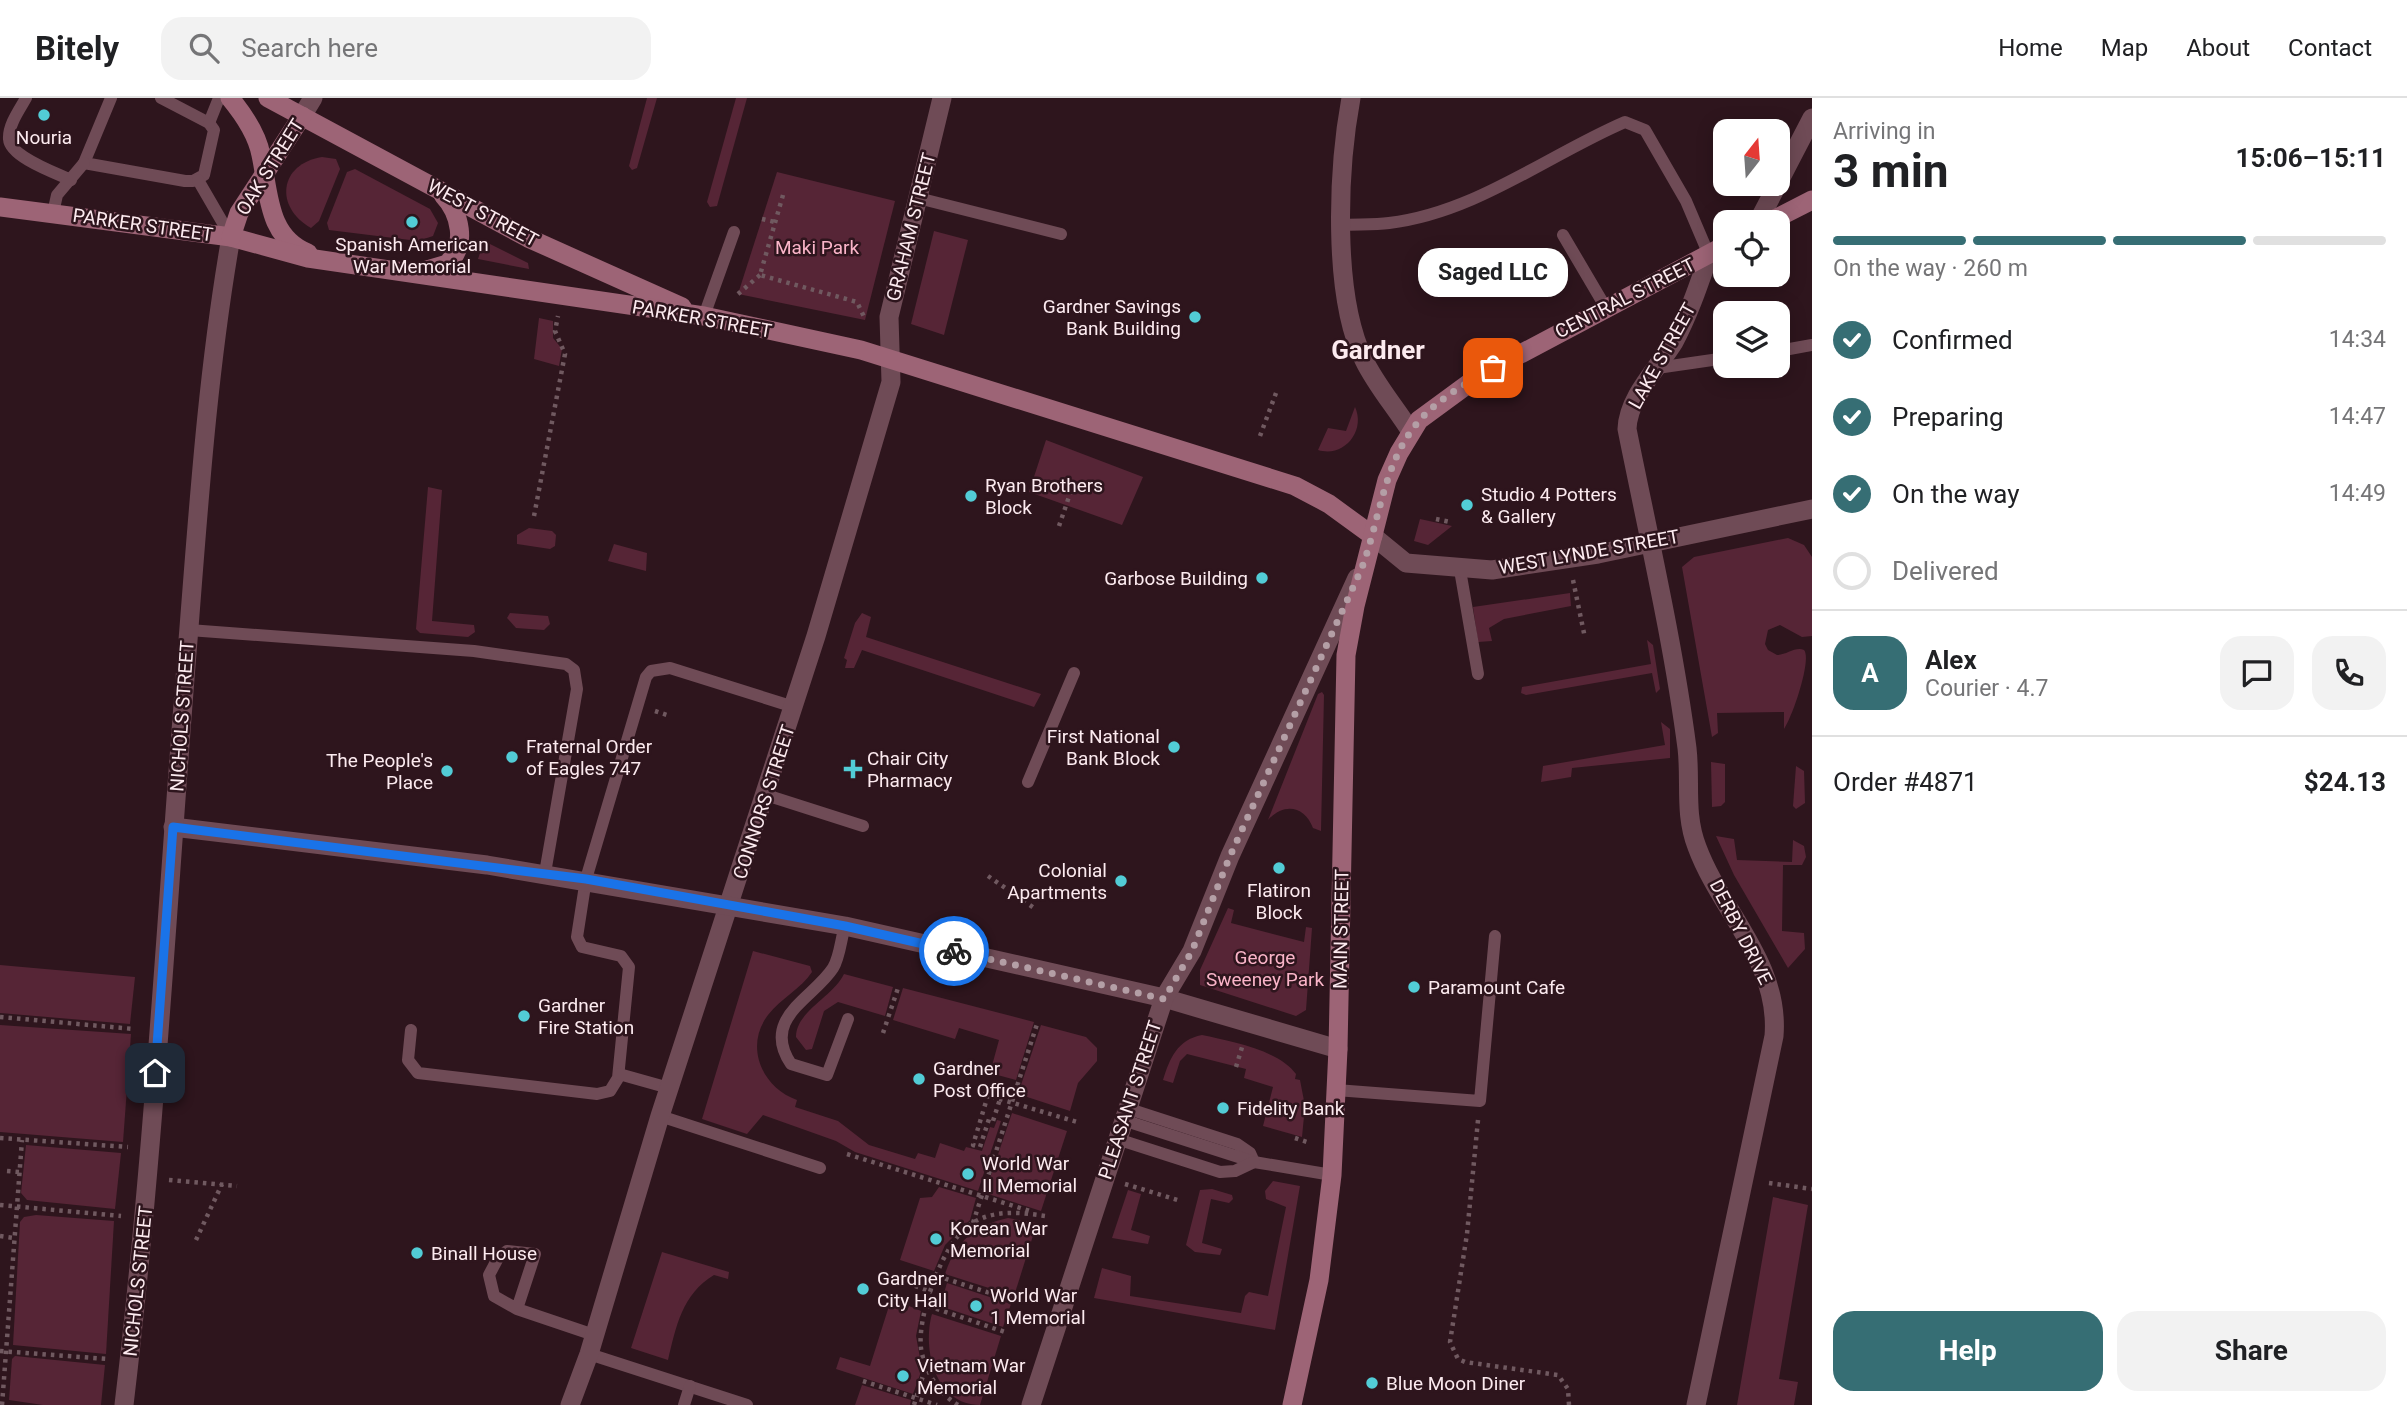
<!DOCTYPE html>
<html lang="en">
<head>
<meta charset="utf-8">
<style>
  :root { --surface:#fff; --page:#f2f2f2; --text:#202124; --muted:#757577; --line:#e0e0e0; --accent:#366e74 }
  body { margin:0; font-family:Roboto,sans-serif; background:var(--page); color:var(--text); height:100vh; display:flex; flex-direction:column; font-size:26px; white-space:nowrap }
  * { box-sizing:border-box; margin:0 }
  p { font-size:23px; color:var(--muted) }
  .icon { flex:none; width:38px; height:38px; fill:none; stroke:currentColor; stroke-width:2; stroke-linecap:round; stroke-linejoin:round }
  .map { position:relative; flex:1; overflow:hidden }
  .drawer { display:flex; flex-direction:column; background:var(--surface); width:595px }
  .drawer>* { flex:none }
  .needle { width:46px; rotate:17deg }
  .controls { position:absolute; left:1713px; top:21px; display:grid; gap:14px }
  .controls a { display:grid; place-items:center; width:77px; height:77px; border-radius:14px; background:var(--surface); box-shadow:0 4px 18px #0003; font-size:35px }
  .pin { position:absolute; display:grid; place-items:center; width:60px; height:60px; color:#fff; margin:-30px; border-radius:14px; box-shadow:0 4px 10px #0006 }
  .courier { position:absolute; display:grid; place-items:center; width:70px; height:70px; margin:-35px; border:5px solid #1a73e8; border-radius:50%; background:#fff; color:#222; box-shadow:0 2px 9px #0007 }
  .bubble { position:absolute; height:49px; border-radius:21px; background:var(--surface); box-shadow:0 4px 18px #0003; font-size:23px; font-weight:700; line-height:49px; text-align:center }
  .summary em { font-style:normal; font-weight:700 }
  .summary div { display:flex; flex-direction:column-reverse }
  .summary { display:flex; align-items:center; justify-content:space-between; height:119px; padding:0 21px }
  h1 { font-size:46px; font-weight:700; line-height:52px }
  .bar { display:grid; grid-template-columns:repeat(4,1fr); gap:10px 7px; align-content:center; height:84px; padding:0 21px }
  .bar i { height:9px; border-radius:5px; background:var(--line) }
  .bar .active { background:var(--accent) }
  .bar p { grid-column:span 4 }
  .line { display:flex; align-items:center; gap:18px; padding:0 21px; border-top:2px solid var(--line) }
  .line div { flex:1 }
  .round { display:grid; place-items:center; flex:none; width:74px; height:74px; border-radius:21px; background:var(--page) }
  ol { padding:0 21px; list-style:none }
  li { display:flex; align-items:center; gap:21px; height:77px }
  li p { margin-inline-start:auto }
  li .icon { padding:7px; border-radius:50%; background:var(--accent); color:#fff; stroke-width:4 }
  li:last-child { color:var(--muted) }
  li i { width:38px; height:38px; border:4px solid var(--line); border-radius:50% }
  .button { display:flex; gap:14px; margin-top:auto; padding:14px 21px }
  .button a { flex:1; height:80px; border-radius:21px; background:var(--accent); color:#fff; font-size:28px; font-weight:700; line-height:80px; text-align:center }
  .button a+a { background:var(--page); color:var(--text) }
  header { display:flex; align-items:center; gap:42px; box-sizing:border-box; height:98px; padding:0 35px; background:var(--surface); border-bottom:2px solid var(--line) }
  header strong { font-size:33px }
  nav { display:flex; gap:38px; margin-inline-start:auto; font-size:24px }
  .search { width:490px; height:63px; background:var(--page); display:flex; align-items:center; gap:18px; box-sizing:border-box; padding:0 24px; border-radius:21px; color:var(--muted); font-size:26px }
  main { display:flex; flex:1; min-height:0 }
  .map>svg:first-child { display:block }
</style>
</head>
<body>
<header>
<strong>Bitely</strong>
<div class="search"><svg class="icon" aria-label="search" viewBox="0 0 24 24"><circle cx="10" cy="10" r="6"/><path d="M15 15l6 6"/></svg>Search here</div>
<nav><a>Home</a><a>Map</a><a>About</a><a>Contact</a></nav>
</header>
<main>
<div class="map">
<svg width="1812" height="1307" viewBox="0 0 1812 1307">
  <rect width="100%" height="100%" fill="#2e151d"/>
  <!-- green -->
  <g fill="#562536">
    <polygon points="647,0 657,0 637,70 632,72 629,68"/>
    <polygon points="736,0 747,0 717,108 710,109 707,104"/>
    <path d="M322,59L336,61L340,71L319,123L311,130C274,109 279,66 322,59Z"/>
    <polygon points="355,71 430,111 438,125 433,138 418,143 329,132 327,125 347,74"/>
    <polygon points="777,74 895,103 865,222 738,196"/>
    <polygon points="934,133 968,142 944,237 911,226"/>
    <polygon points="484,143 528,165 529,171 478,161"/>
    <polygon points="539,220 553,223 553,240 562,251 559,268 534,261"/>
    <path d="M1355,309C1366,333 1344,360 1318,352L1328,330L1346,333Z"/>
    <polygon points="1046,342 1143,379 1122,427 1029,394"/>
    <polygon points="428,389 442,392 432,523 474,527 475,534 468,539 420,535 416,531"/>
    <polygon points="1420,421 1452,428 1428,447 1414,443"/>
    <polygon points="529,430 552,433 556,437 555,448 550,451 517,446 517,437"/>
    <path d="M1788,440L1804,447L1812,459V538L1802,539L1780,527L1768,532L1765,546L1768,552L1777,557C1786,557 1796,548 1804,552C1812,561 1793,618 1784,631V614L1717,615L1718,635L1712,639L1682,469L1694,459Z"/>
    <polygon points="614,446 647,455 646,473 608,463"/>
    <polygon points="1570,495 1571,508 1504,521 1489,530 1492,543 1478,544 1473,509"/>
    <polygon points="510,515 548,518 550,526 544,532 516,530 507,520"/>
    <polygon points="862,515 871,519 866,539 1041,596 1034,609 862,552 854,570 845,570 847,562 844,560 855,525"/>
    <polygon points="1647,542 1653,547 1660,591 1656,595 1652,575 1526,597 1521,595 1522,589 1651,566"/>
    <path d="M1322,594L1324,597L1321,733L1313,730C1305,708 1284,704 1268,722L1318,596Z"/>
    <polygon points="1661,624 1670,631 1670,660 1572,670 1571,679 1541,684 1543,668 1665,647"/>
    <polygon points="1711,664 1725,666 1725,704 1721,708 1712,709"/>
    <polygon points="1796,668 1804,673 1805,705 1796,711 1793,708"/>
    <polygon points="1716,738 1734,741 1737,762 1792,764 1793,742 1804,748 1806,759 1802,767 1783,767 1782,833 1804,835 1805,851 1788,870 1734,777"/>
    <polygon points="1228,810 1234,812 1231,825 1304,844 1306,829 1312,830 1306,912 1296,918 1200,887 1200,872"/>
    <path d="M753,853L810,868L812,874C801,891 781,900 768,917C744,948 762,990 797,1002L795,1009L838,1023L869,1047L915,1061L918,1055L935,1060L940,1045L964,1053L966,1049L982,1053L990,1029L994,1030L997,1022L1001,1023L978,1093L855,1054L836,1043L763,1017L747,1036L702,1021Z"/>
    <polygon points="0,867 135,879 130,926 0,915"/>
    <path d="M844,876L893,889L885,918L838,904L824,913L812,951L806,952L796,939C796,913 833,899 844,876Z"/>
    <polygon points="903,890 1034,924 1016,982 990,975 999,942 959,930 955,941 893,922"/>
    <polygon points="0,927 131,936 123,1044 0,1034"/>
    <polygon points="1041,927 1086,939 1097,950 1097,963 1078,985 1070,1013 1018,996"/>
    <path d="M1202,937C1230,943 1279,952 1296,976L1295,981L1300,982L1305,1008L1302,1039L1263,1028L1273,989L1244,980L1246,971L1187,956L1180,963L1173,985L1163,982C1170,960 1177,942 1202,937Z"/>
    <polygon points="1012,1015 1067,1033 1041,1113 985,1095"/>
    <polygon points="26,1047 121,1055 115,1111 27,1102 21,1095"/>
    <polygon points="1273,1083 1300,1088 1275,1232 1094,1200 1102,1170 1131,1178 1130,1198 1241,1215 1245,1198 1249,1194 1268,1198 1286,1109 1266,1101 1265,1093"/>
    <polygon points="939,1089 976,1100 970,1122 945,1147 934,1173 900,1162 920,1100 932,1099"/>
    <polygon points="1212,1091 1232,1097 1233,1101 1229,1105 1211,1101 1202,1145 1222,1151 1220,1157 1195,1154 1186,1147 1200,1092"/>
    <polygon points="1128,1092 1141,1096 1131,1132 1150,1138 1148,1146 1112,1140"/>
    <polygon points="1773,1099 1808,1107 1779,1281 1798,1284 1794,1307 1737,1307"/>
    <polygon points="36,1117 114,1123 106,1256 13,1247 20,1124 24,1119"/>
    <path d="M1008,1120L1037,1125L1014,1198L945,1176C955,1144 975,1127 1008,1120Z"/>
    <path d="M662,1154L729,1174L728,1181L714,1177C682,1196 676,1229 668,1262L631,1250Z"/>
    <polygon points="947,1185 1011,1206 1003,1229 940,1208"/>
    <polygon points="889,1208 907,1213 909,1208 921,1213 916,1238 922,1271 913,1296 836,1271 840,1259 870,1268"/>
    <path d="M932,1216L1001,1238L980,1307C935,1307 922,1251 932,1216Z"/>
    <polygon points="15,1258 105,1267 101,1307 43,1307 9,1302 12,1261"/>
    <polygon points="862,1287 911,1302 910,1307 855,1307"/>
  </g>
  <g fill="none" stroke-linecap="round" stroke-linejoin="round">
    <!-- path -->
    <g stroke="#705960" stroke-width="4.5" stroke-dasharray="3.5 5" stroke-linecap="butt">
      <polyline points="783,97 760,177 857,204 865,221"/>
      <polyline points="762,121 775,124"/>
      <polyline points="738,196 760,177"/>
      <polyline points="1260,338 1276,295"/>
      <polyline points="534,418 565,256 555,233 558,218"/>
      <polyline points="1436,421 1450,424"/>
      <polyline points="1059,428 1072,390"/>
      <polyline points="1573,482 1585,540"/>
      <polyline points="655,613 667,617"/>
      <polyline points="988,778 1034,810"/>
      <polyline points="0,919 134,931"/>
      <polyline points="883,935 899,887"/>
      <polyline points="1236,969 1243,946"/>
      <polyline points="983,996 1077,1024"/>
      <polyline points="988,997 973,1047 980,1049 989,1021 993,1023 1000,1001"/>
      <polyline points="1478,1022 1467,1136 1450,1244 1458,1261 1465,1264 1558,1277 1568,1291 1569,1307"/>
      <polyline points="0,1040 128,1049"/>
      <polyline points="1295,1040 1307,1044"/>
      <polyline points="847,1056 1030,1113"/>
      <polyline points="7,1073 19,1074"/>
      <polyline points="169,1082 237,1088"/>
      <polyline points="1769,1085 1812,1091"/>
      <polyline points="1125,1086 1181,1103"/>
      <polyline points="0,1107 121,1118"/>
      <polyline points="973,1125 1038,923"/>
      <polyline points="0,1138 14,1140"/>
      <polyline points="196,1142 222,1086"/>
      <polyline points="937,1178 1018,1204"/>
      <polyline points="915,1188 932,1194"/>
      <polyline points="928,1208 1008,1235"/>
      <polyline points="0,1253 107,1261"/>
      <polyline points="863,1283 937,1307"/>
      <polyline points="2,1307 22,1042"/>
      <polyline points="914,1307 926,1268"/>
      <path d="M958,1307C939,1296 924,1272 921,1250C917,1219 942,1147 968,1128C991,1111 1019,1114 1045,1118"/>
    </g>
    <!-- service -->
    <g stroke="#6f4b56" stroke-width="12">
      <path d="M26,0C20,11 8,27 9,41C10,59 56,75 71,82"/>
      <polyline points="111,0 84,65 185,83 193,83 204,77 214,32 209,25 161,0"/>
      <polyline points="209,25 219,0"/>
      <polyline points="198,82 231,139"/>
      <polyline points="918,100 1061,136"/>
      <polyline points="53,115 57,97 84,65"/>
      <path d="M1341,127C1357,126 1374,127 1389,125C1475,115 1548,57 1625,24L1645,32L1686,103L1709,157"/>
      <polyline points="1563,137 1606,210"/>
      <polyline points="704,218 734,134"/>
      <polyline points="1784,252 1812,247"/>
      <polyline points="1657,270 1726,260"/>
      <polyline points="1460,472 1478,576"/>
      <polyline points="189,532 474,553 566,566 574,572 577,591 545,775"/>
      <polyline points="1028,684 1074,575"/>
      <polyline points="766,697 863,728"/>
      <path d="M845,828C841,840 840,859 833,870C814,900 760,920 791,966L827,977L848,921"/>
      <polyline points="411,932 408,962 418,975 597,996 610,993 618,980 629,869 621,858 582,849 577,839 586,781 646,579 651,573 670,570 794,609"/>
      <polyline points="619,976 669,990"/>
      <polyline points="1336,992 1480,1003 1495,838"/>
      <polyline points="1126,1010 1237,1046 1250,1055 1254,1064"/>
      <polyline points="660,1018 820,1070"/>
      <polyline points="1123,1022 1254,1064 1332,1077"/>
      <polyline points="1117,1041 1220,1074 1235,1073 1254,1064"/>
      <polyline points="517,1211 535,1156 507,1153 498,1160 489,1177 494,1198 517,1211 594,1237"/>
      <polyline points="589,1256 747,1307"/>
      <polyline points="684,1307 690,1288"/>
    </g>
    <!-- pedestrian -->
    <polyline stroke="#6f4b56" stroke-width="19" points="1758,124 1812,20"/>
    <!-- minor -->
    <g stroke="#6f4b56" stroke-width="19">
      <path d="M1351,0C1338,70 1332,197 1364,262C1376,287 1396,310 1411,334"/>
      <polyline points="1373,438 1406,465 1492,472 1598,456 1812,411"/>
      <polyline points="570,1307 589,1256 660,1018 816,538 891,284 889,219 942,0"/>
      <path d="M1696,1307L1774,938C1780,864 1721,814 1697,749C1684,716 1691,684 1687,650C1673,543 1648,436 1627,331C1628,299 1658,270 1674,244C1689,216 1699,186 1709,157"/>
    </g>
    <!-- tertiary -->
    <g stroke="#6f4b56" stroke-width="19">
      <polyline points="302,18 313,0"/>
      <polyline points="173,729 487,767 845,828 1164,900 1338,951"/>
      <path d="M124,1307C154,1057 167,806 187,555C198,416 207,276 231,139"/>
      <polyline points="1031,1307 1164,900 1192,853 1230,758 1357,480"/>
    </g>
    <!-- secondary -->
    <g stroke="#9d6476" stroke-width="19">
      <path d="M230,0C244,17 257,36 261,57C269,94 267,139 308,155"/>
      <polyline points="268,0 528,140 682,209"/>
      <polyline points="0,109 231,139 308,160 704,218 861,252 1295,388 1329,406 1373,438"/>
      <polyline points="1769,124 1812,102"/>
      <polyline points="231,139 239,115 302,18"/>
      <path d="M423,173L447,166C468,147 460,115 443,97"/>
      <polyline points="1292,1307 1319,1182 1332,1077 1338,951 1346,557 1355,508 1387,382 1399,355 1419,322 1479,278 1726,147"/>
    </g>
  </g>
  <g fill="none" stroke-linecap="round" stroke-linejoin="round">
    <!-- done -->
    <path stroke="#b49fa6" stroke-width="7" stroke-dasharray="0 12.6" d="M954,853L1164,901L1192,853L1230,758L1361,472C1380,423 1383,364 1419,323C1438,301 1468,284 1493,270"/>
    <!-- route -->
    <polyline stroke="#1a73e8" stroke-width="9" points="155,975 173,729 586,781 845,828 954,853"/>
  </g>
  <!-- markers -->
  <g fill="#52ccd6" stroke="#2e151d" stroke-width="2.5">
    <circle cx="44" cy="17" r="7"/>
    <circle cx="412" cy="124" r="7"/>
    <circle cx="1195" cy="219" r="7"/>
    <circle cx="971" cy="398" r="7"/>
    <circle cx="1467" cy="407" r="7"/>
    <circle cx="1262" cy="480" r="7"/>
    <circle cx="1174" cy="649" r="7"/>
    <circle cx="512" cy="659" r="7"/>
    <path d="M849.5 660.5h7v7h7v7h-7v7h-7v-7h-7v-7h7z"/>
    <circle cx="447" cy="673" r="7"/>
    <circle cx="1279" cy="770" r="7"/>
    <circle cx="1121" cy="783" r="7"/>
    <circle cx="1414" cy="889" r="7"/>
    <circle cx="524" cy="918" r="7"/>
    <circle cx="919" cy="981" r="7"/>
    <circle cx="1223" cy="1010" r="7"/>
    <circle cx="968" cy="1076" r="7"/>
    <circle cx="936" cy="1141" r="7"/>
    <circle cx="417" cy="1155" r="7"/>
    <circle cx="863" cy="1191" r="7"/>
    <circle cx="976" cy="1208" r="7"/>
    <circle cx="903" cy="1278" r="7"/>
    <circle cx="1372" cy="1285" r="7"/>
  </g>
  <g text-anchor="middle" dominant-baseline="central" stroke-width="5" stroke-linejoin="round" paint-order="stroke">
    <!-- poi labels -->
    <g font-size="19" fill="#fceaef" stroke="#2e151d" text-anchor="start">
      <text x="44" y="39" text-anchor="middle">Nouria</text>
      <text x="412" y="146" text-anchor="middle">Spanish American<tspan x="412" dy="22">War Memorial</tspan></text>
      <text x="1181" y="208" text-anchor="end">Gardner Savings<tspan x="1181" dy="22">Bank Building</tspan></text>
      <text x="985" y="387">Ryan Brothers<tspan x="985" dy="22">Block</tspan></text>
      <text x="1481" y="396">Studio 4 Potters<tspan x="1481" dy="22">&amp; Gallery</tspan></text>
      <text x="1248" y="480" text-anchor="end">Garbose Building</text>
      <text x="1160" y="638" text-anchor="end">First National<tspan x="1160" dy="22">Bank Block</tspan></text>
      <text x="526" y="648">Fraternal Order<tspan x="526" dy="22">of Eagles 747</tspan></text>
      <text x="867" y="660">Chair City<tspan x="867" dy="22">Pharmacy</tspan></text>
      <text x="433" y="662" text-anchor="end">The People's<tspan x="433" dy="22">Place</tspan></text>
      <text x="1107" y="772" text-anchor="end">Colonial<tspan x="1107" dy="22">Apartments</tspan></text>
      <text x="1279" y="792" text-anchor="middle">Flatiron<tspan x="1279" dy="22">Block</tspan></text>
      <text x="1428" y="889">Paramount Cafe</text>
      <text x="538" y="907">Gardner<tspan x="538" dy="22">Fire Station</tspan></text>
      <text x="933" y="970">Gardner<tspan x="933" dy="22">Post Office</tspan></text>
      <text x="1237" y="1010">Fidelity Bank</text>
      <text x="982" y="1065">World War<tspan x="982" dy="22">II Memorial</tspan></text>
      <text x="950" y="1130">Korean War<tspan x="950" dy="22">Memorial</tspan></text>
      <text x="431" y="1155">Binall House</text>
      <text x="877" y="1180">Gardner<tspan x="877" dy="22">City Hall</tspan></text>
      <text x="990" y="1197">World War<tspan x="990" dy="22">1 Memorial</tspan></text>
      <text x="917" y="1267">Vietnam War<tspan x="917" dy="22">Memorial</tspan></text>
      <text x="1386" y="1285">Blue Moon Diner</text>
    </g>
    <!-- street labels -->
    <g font-size="19" fill="#fceaef" stroke="#2e151d">
      <text transform="translate(270 69) rotate(-58)">OAK STREET</text>
      <text transform="translate(483 115) rotate(28)">WEST STREET</text>
      <text transform="translate(143 127) rotate(8)">PARKER STREET</text>
      <text transform="translate(911 129) rotate(-76)">GRAHAM STREET</text>
      <text transform="translate(1625 200) rotate(-27)">CENTRAL STREET</text>
      <text transform="translate(702 221) rotate(10)">PARKER STREET</text>
      <text transform="translate(1662 258) rotate(-61)">LAKE STREET</text>
      <text transform="translate(1589 454) rotate(-10)">WEST LYNDE STREET</text>
      <text transform="translate(182 618) rotate(-86)">NICHOLS STREET</text>
      <text transform="translate(764 704) rotate(-72)">CONNORS STREET</text>
      <text transform="translate(1341 831) rotate(-89)">MAIN STREET</text>
      <text transform="translate(1741 834) rotate(63)">DERBY DRIVE</text>
      <text transform="translate(1130 1002) rotate(-72)">PLEASANT STREET</text>
      <text transform="translate(138 1183) rotate(-84)">NICHOLS STREET</text>
    </g>
    <!-- park labels -->
    <g font-size="19" fill="#fab4c8" stroke="#2e151d">
      <text x="817" y="149">Maki Park</text>
      <text x="1265" y="859">George<tspan x="1265" dy="22">Sweeney Park</tspan></text>
    </g>
    <!-- district labels -->
    <g font-size="26" font-weight="bold" fill="#fceaef" stroke="#2e151d">
      <text x="1378" y="252">Gardner</text>
    </g>
  </g>
</svg>
<div class="controls">
<a><svg class="needle" viewBox="-14 -14 28 28"><path d="M0-13l5 13h-10z" fill="#e53935"/><path d="M0 13l5-13h-10z" fill="#757577"/></svg></a>
<a><svg class="icon" aria-label="locate" viewBox="0 0 24 24"><circle cx="12" cy="12" r="6"/><path d="M12 2v4M12 18v4M2 12h4M18 12h4"/></svg></a>
<a><svg class="icon" aria-label="layers" viewBox="0 0 24 24"><path d="M12 4l9 5-9 5-9-5zM3 14l9 5 9-5"/></svg></a>
</div>
<div class="pin" style="left:1493px;top:270px;background:#ea580c"><svg class="icon" aria-label="bag" viewBox="0 0 24 24"><path d="M5 8h14l-1 12H6zM9 8a3 3 0 0 1 6 0"/></svg></div>
<div class="pin" style="left:155px;top:975px;background:#1f2937"><svg class="icon" aria-label="home" viewBox="0 0 24 24"><path d="M3 11l9-7 9 7M6 9v11h12V9"/></svg></div>
<div class="courier" style="left:954px;top:853px"><svg class="icon" aria-label="bike" viewBox="0 0 24 24"><circle cx="6" cy="16" r="4"/><circle cx="18" cy="16" r="4"/><path d="M6 16l4-8h5l3 8M10 8l3 8H6M13 5h3"/></svg></div>
<div class="bubble" style="left:1418px;top:150px;width:150px">Saged LLC</div>
</div>
<section class="drawer">
<div class="summary"><div><h1>3 min</h1><p>Arriving in</p></div><em>15:06–15:11</em></div>
<div class="bar"><i class="active"></i><i class="active"></i><i class="active"></i><i></i><p>On the way · 260 m</p></div>
<ol>
<li><svg class="icon" aria-label="check" viewBox="0 0 24 24"><path d="M5 12l5 5 9-10"/></svg>Confirmed<p>14:34</p></li>
<li><svg class="icon" aria-label="check" viewBox="0 0 24 24"><path d="M5 12l5 5 9-10"/></svg>Preparing<p>14:47</p></li>
<li><svg class="icon" aria-label="check" viewBox="0 0 24 24"><path d="M5 12l5 5 9-10"/></svg>On the way<p>14:49</p></li>
<li><i></i>Delivered</li>
</ol>
<div class="line" style="height:126px"><b class="round" style="background:var(--accent);color:#fff">A</b><div><b>Alex</b><p>Courier · 4.7</p></div><a class="round"><svg class="icon" aria-label="chat" viewBox="0 0 24 24"><path d="M4 5h16v11H9l-5 4z"/></svg></a><a class="round"><svg class="icon" aria-label="phone" viewBox="0 0 24 24"><path d="M5 4h4l2 5-3 2q2 4 5 5l2-3 5 2v4C11 20 4 13 5 4z"/></svg></a></div>
<div class="line" style="height:91px"><div>Order #4871</div><b>$24.13</b></div>
<div class="button"><a>Help</a><a>Share</a></div>
</section>
</main>
</body>
</html>
